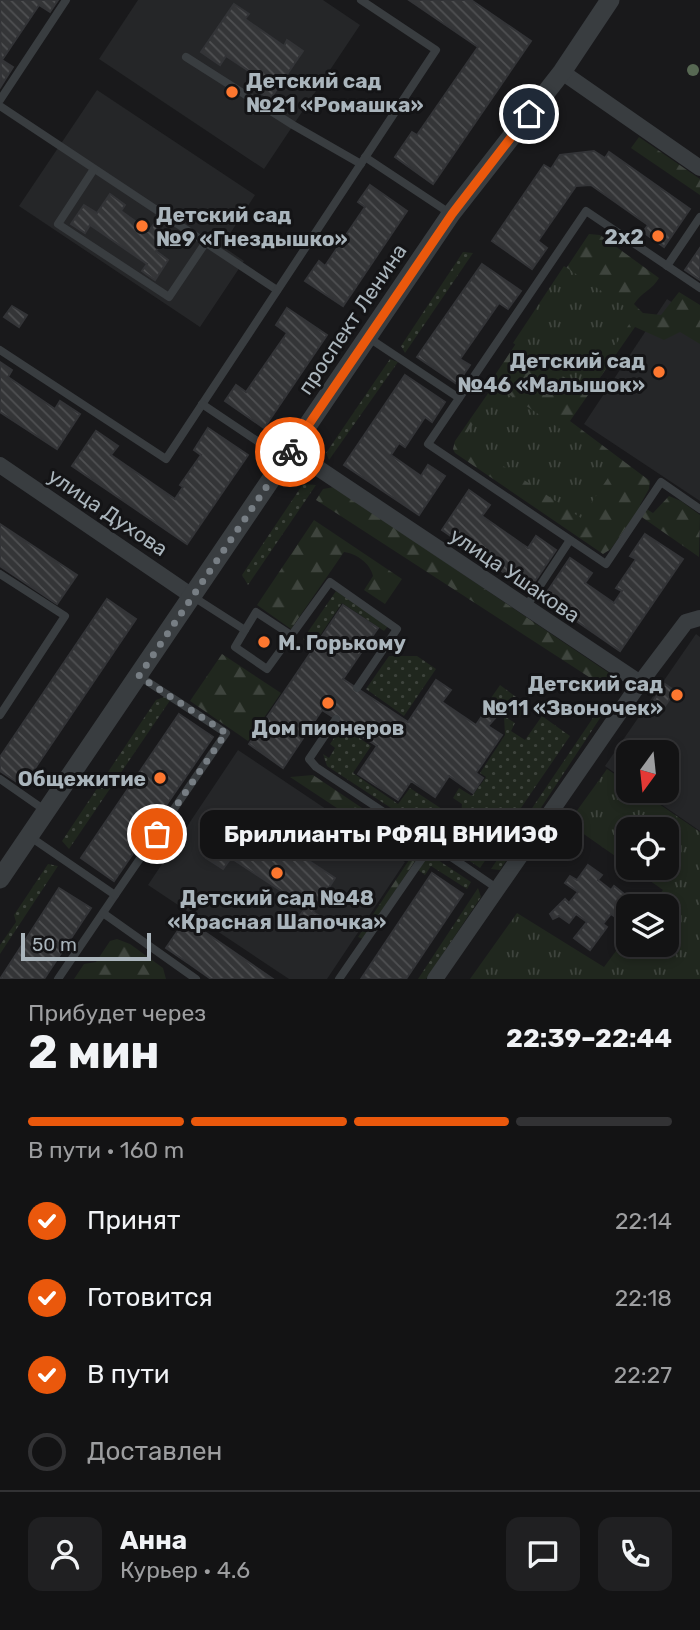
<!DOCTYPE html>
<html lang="ru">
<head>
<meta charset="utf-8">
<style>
  :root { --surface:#131314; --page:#202022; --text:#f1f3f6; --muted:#9d9ea0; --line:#323234; --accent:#ea580c }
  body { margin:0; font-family:Rubik,sans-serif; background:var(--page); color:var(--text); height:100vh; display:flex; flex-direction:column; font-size:26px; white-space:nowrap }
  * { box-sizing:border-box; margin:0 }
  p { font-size:23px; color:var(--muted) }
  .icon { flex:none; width:38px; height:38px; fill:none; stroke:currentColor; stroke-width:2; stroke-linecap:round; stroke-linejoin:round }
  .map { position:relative; height:979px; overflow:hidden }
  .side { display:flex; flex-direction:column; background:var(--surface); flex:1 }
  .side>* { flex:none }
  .needle { width:46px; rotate:195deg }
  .buttons { position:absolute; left:616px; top:740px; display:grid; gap:14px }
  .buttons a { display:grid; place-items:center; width:63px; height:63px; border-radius:14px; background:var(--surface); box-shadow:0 4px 10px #0003,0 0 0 2px var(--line); font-size:35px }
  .scale { position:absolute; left:21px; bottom:18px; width:130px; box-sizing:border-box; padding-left:7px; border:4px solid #aab5bc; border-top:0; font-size:19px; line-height:24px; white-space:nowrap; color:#aab5bc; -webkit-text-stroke:5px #141416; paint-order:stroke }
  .pin { position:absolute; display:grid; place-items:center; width:60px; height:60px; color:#fff; margin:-30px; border:4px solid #fff; border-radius:50%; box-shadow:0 2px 7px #0007 }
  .courier { position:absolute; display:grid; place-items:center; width:70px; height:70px; margin:-35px; border:5px solid #ea580c; border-radius:50%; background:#fff; color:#222; box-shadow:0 2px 9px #0007 }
  .bubble { position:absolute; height:49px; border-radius:14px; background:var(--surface); box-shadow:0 4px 10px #0003,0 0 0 2px var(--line); font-size:23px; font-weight:700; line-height:49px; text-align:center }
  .head em { font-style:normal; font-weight:700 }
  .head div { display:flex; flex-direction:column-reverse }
  .head { display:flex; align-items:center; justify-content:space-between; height:119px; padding:0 28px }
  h1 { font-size:46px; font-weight:700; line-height:52px }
  .bar { display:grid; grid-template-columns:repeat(4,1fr); gap:10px 7px; align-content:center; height:84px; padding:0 28px }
  .bar i { height:9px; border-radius:5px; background:var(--line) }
  .bar .on { background:var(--accent) }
  .bar p { grid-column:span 4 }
  .line { display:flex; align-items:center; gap:18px; padding:0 28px; border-top:2px solid var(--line) }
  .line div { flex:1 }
  .round { display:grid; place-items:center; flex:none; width:74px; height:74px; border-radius:14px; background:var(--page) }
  ol { padding:0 28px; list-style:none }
  li { display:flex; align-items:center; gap:21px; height:77px }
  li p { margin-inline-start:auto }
  li .icon { padding:7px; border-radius:50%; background:var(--accent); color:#fff; stroke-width:4 }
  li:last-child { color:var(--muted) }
  li i { width:38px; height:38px; border:4px solid var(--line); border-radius:50% }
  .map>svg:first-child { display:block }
</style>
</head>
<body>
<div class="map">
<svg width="700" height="979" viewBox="0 0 700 979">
  <defs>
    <pattern id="grass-dots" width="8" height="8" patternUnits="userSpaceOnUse" patternTransform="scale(1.75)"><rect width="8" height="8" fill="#20271e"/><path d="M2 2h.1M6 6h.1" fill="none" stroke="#3e443d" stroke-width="1.8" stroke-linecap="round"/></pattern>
    <pattern id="forest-firs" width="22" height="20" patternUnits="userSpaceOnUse" patternTransform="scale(1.75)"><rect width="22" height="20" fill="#20271e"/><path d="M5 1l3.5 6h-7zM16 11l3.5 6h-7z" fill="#3e443d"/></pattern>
    <pattern id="park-tufts" width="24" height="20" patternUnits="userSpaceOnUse" patternTransform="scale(1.75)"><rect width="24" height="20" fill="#20271e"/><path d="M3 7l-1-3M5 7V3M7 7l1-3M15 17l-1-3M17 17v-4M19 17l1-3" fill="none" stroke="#3e443d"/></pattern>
    <pattern id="building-back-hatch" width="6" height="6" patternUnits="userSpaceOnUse" patternTransform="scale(1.75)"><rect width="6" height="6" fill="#343537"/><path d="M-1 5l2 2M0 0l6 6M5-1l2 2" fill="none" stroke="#4f5052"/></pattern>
  </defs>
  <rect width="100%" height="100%" fill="#19191b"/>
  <!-- built -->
  <g fill="#252628">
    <polygon points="138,0 323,0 360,25 264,169 99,59"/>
    <polygon points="97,90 255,195 222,246 244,261 200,327 19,206"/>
    <polygon points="667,299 700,321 700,501 584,424"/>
    <polygon points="696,634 700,637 700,831 642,791 667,791 667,752 628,752 628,782 605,766"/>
    <polygon points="238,750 405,862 327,979 289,979 148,885"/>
  </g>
  <!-- grass -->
  <g fill="url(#grass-dots)">
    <polygon points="463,252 473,253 405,353 401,346"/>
    <polygon points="390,359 398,362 329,460 326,453"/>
    <polygon points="303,484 316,485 248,585 242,575"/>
    <polygon points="336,591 388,626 384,631 342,603 313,646 303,639"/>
    <polygon points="389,656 417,656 436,669 404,716 366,689"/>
    <polygon points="500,685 528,706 519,717 491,698"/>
    <polygon points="164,697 171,699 69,849 62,841 156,700"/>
    <polygon points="605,700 608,706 500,870 491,869"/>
    <polygon points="504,716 515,723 511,731 525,740 542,716 570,736 480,868 458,853 462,804 453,798 459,788 472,796 486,777 480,773 505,735"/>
    <polygon points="342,726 371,746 353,773 398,804 410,788 445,811 444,825 429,833 327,766 323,754 329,758 335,748 330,744"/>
    <polygon points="429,854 471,882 467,889 431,866 425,875 418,870"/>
    <polygon points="48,864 58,866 0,954 0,945 16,922 14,915"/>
    <polygon points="478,888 481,897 426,979 418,979"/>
  </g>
  <!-- forest -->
  <g fill="url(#forest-firs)">
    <polygon points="639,137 700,179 700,195 631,148"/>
    <path d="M589,234L600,235L659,278C653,289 641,293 634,304L643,313L661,315L679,292L700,305V344L680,332L664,340L635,327L570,421L650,481L649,489L640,505L653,513L669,496L681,501L700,515L699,557L636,513L611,549L603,554L455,453L453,449L455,441L491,389V381Z"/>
    <polygon points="334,487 609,673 609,690 316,500 323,489"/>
    <path d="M314,520L402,579L385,604L364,590L373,576C370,563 357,554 344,552L291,629L257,605Z"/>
    <polygon points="222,654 281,693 248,741 190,701"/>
    <polygon points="313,775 423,849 363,939 358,937 411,857 290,777"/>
    <polygon points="117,939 130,944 163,968 166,979 74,979 84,964 96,962 110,941"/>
  </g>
  <!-- park -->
  <g fill="url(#park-tufts)">
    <polygon points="564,266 636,314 585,391 513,343"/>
    <polygon points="498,387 616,466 581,518 463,439"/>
    <polygon points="607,769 628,783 628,791 640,791 700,832 700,979 470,979 517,913 604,967 628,935 628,945 667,945 667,906 650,906 663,890 632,868 667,868 667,830 628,830 628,865 568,823"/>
  </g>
  <!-- building -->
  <g fill="url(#building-back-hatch)" stroke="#333437" stroke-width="2">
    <polygon points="0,0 58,0 50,12 39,5 2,60 13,67 1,86"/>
    <polygon points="409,0 471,0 531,41 433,184 395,157 412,132 417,135 478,47"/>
    <polygon points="234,4 249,14 245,19 284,46 287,40 303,51 270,99 255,89 261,79 226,56 220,65 201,52"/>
    <polygon points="594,151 605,158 609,152 690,209 664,247 643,232 648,225 591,185 576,186 538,241 547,248 532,269 492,241 544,165 551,169 560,155"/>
    <polygon points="370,185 407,211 343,306 305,281 319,261 325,266 365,207 358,202"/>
    <polygon points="110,194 125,205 121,211 149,231 154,224 168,234 156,251 168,260 155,280 142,271 147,264 90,225 85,233 71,224 84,205 97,213"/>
    <polygon points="700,248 700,280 685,270"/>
    <polygon points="482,264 521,291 508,309 499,303 460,359 470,365 457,384 417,357"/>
    <polygon points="12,306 27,315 19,327 4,317"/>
    <polygon points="287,308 327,335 264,428 225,401 236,385 246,392 287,333 276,325"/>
    <polygon points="0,362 12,370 8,377 55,409 60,401 80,414 57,449 0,412"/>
    <polygon points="405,375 445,402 432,422 425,417 405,447 399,443 391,455 421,476 428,465 445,476 419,515 344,465"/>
    <polygon points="208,428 248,455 187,544 72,466 96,431 118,446 111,455 175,499 183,487 180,485 201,455 194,450"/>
    <polygon points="469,490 490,505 482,516 522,544 528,548 536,536 556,550 529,590 442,530"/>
    <polygon points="0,524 77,575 57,604 0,566"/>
    <polygon points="645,534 683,559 620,651 543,598 570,558 592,573 585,583 614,603 622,591 616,588 636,559 630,556"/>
    <polygon points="107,599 136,619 23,786 0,771 0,757"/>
    <polygon points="343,605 378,628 343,679 408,722 436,680 451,690 442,702 476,725 484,713 486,706 493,703 499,708 497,716 488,726 502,735 476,773 483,778 473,793 449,776 435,797 411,781 398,800 358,774 377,746 322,710 283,768 249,744"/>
    <polygon points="665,684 675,691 665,706 654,700"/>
    <polygon points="179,714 213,737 114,881 81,858"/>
    <polygon points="245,819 335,878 313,912 323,918 314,931 297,920 306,907 231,858 223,869 206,858 215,844 225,850"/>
    <polygon points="588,865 602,875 598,880 611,890 614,886 624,894 621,898 624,901 619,908 627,914 621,921 611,914 603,924 607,927 590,950 574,938 587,922 576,914 569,923 559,916 553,919 550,914 565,899 569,903 578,892 565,883 570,876 577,880"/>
    <polygon points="432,873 463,894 406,979 361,979"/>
    <polygon points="59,888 91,908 44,979 0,979"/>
    <polygon points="186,919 273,979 211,979 188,963 166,948"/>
  </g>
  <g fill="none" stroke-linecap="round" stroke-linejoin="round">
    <!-- service -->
    <g stroke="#393d40" stroke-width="8">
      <polyline points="186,57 293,125 361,164"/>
      <polyline points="0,100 66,0"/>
      <polyline points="0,106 277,290"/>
      <polyline points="365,157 451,214"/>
      <polyline points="94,169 58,224 169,297 206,242"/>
      <polyline points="667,266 700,217"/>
      <polyline points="700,288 586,211 428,444 606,564 661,482 700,509"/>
      <polyline points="369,338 459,398"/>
      <polyline points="0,350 166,459 436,50 361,0"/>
      <polyline points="202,404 284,459"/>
      <polyline points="0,574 65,616 0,715"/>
      <polyline points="192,596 245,630 235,647 267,669 330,582 397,629 357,688"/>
      <polyline points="526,607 570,540"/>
      <polyline points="245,630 256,612 291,635"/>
      <polyline points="336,719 309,759 316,767 432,844"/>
      <polyline points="0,779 46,811"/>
      <polyline points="29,836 115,895 58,979"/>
      <polyline points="115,895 226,733 139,676"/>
      <polyline points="103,913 196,979"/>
      <polyline points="339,979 432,844 498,889"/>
    </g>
    <!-- minor -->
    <g stroke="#393d40" stroke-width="16">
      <polyline points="562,72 700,168"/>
      <polyline points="291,450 640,683"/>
      <polyline points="0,465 192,596"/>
      <polyline points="435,979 640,683 686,622 700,618"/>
    </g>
    <!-- tertiary -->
    <polyline stroke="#393d40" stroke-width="19" points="0,879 451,214 562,72 610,0"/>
  </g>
  <!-- trees -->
  <circle fill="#576853" cx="693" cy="70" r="6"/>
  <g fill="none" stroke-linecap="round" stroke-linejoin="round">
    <!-- done -->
    <polyline stroke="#777e84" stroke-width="7" stroke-dasharray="0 12.6" points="157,834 226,733 139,676 290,452"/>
    <!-- route -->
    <polyline stroke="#ea580c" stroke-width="9" points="290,452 452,214 529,114"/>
  </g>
  <!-- markers -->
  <g fill="#fd772f" stroke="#141416" stroke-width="2.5">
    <circle cx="232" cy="92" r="7"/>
    <circle cx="142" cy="226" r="7"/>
    <circle cx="658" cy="236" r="7"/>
    <circle cx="659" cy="372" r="7"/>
    <circle cx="264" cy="642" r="7"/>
    <circle cx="677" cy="695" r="7"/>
    <circle cx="328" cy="703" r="7"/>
    <circle cx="160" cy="778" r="7"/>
    <circle cx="277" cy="873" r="7"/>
  </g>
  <g text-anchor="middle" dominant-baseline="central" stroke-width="6" stroke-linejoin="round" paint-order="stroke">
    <!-- poi labels -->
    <g font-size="21" font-weight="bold" fill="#aab5bc" stroke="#141416" text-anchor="end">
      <text x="246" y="80" text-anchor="start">Детский сад<tspan x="246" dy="24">№21 «Ромашка»</tspan></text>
      <text x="156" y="214" text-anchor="start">Детский сад<tspan x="156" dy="24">№9 «Гнездышко»</tspan></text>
      <text x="644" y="236">2x2</text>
      <text x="645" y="360">Детский сад<tspan x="645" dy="24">№46 «Малышок»</tspan></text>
      <text x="278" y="642" text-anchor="start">М. Горькому</text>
      <text x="663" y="683">Детский сад<tspan x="663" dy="24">№11 «Звоночек»</tspan></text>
      <text x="328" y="727" text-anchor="middle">Дом пионеров</text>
      <text x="146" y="778">Общежитие</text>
      <text x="277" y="897" text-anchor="middle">Детский сад №48<tspan x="277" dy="24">«Красная Шапочка»</tspan></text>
    </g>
    <!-- street labels -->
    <g font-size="21" fill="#aab5bc" stroke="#141416">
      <text transform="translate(352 319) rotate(-56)">проспект Ленина</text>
      <text transform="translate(108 512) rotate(34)">улица Духова</text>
      <text transform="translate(515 575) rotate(34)">улица Ушакова</text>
    </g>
  </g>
</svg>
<div class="buttons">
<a><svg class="needle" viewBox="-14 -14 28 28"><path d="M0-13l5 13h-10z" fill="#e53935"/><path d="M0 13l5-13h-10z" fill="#9d9ea0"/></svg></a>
<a><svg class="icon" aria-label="locate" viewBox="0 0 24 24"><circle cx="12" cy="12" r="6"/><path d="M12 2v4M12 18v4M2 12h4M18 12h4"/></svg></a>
<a><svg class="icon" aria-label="layers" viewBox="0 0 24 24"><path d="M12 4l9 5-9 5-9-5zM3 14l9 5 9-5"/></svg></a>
</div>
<div class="scale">50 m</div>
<div class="pin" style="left:157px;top:834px;background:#ea580c"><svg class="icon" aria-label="bag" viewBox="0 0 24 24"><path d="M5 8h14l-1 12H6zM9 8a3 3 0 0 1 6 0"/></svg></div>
<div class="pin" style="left:529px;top:114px;background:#1f2937"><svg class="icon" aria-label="home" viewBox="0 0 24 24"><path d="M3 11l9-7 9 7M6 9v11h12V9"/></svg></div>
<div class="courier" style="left:290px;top:452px"><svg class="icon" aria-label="bike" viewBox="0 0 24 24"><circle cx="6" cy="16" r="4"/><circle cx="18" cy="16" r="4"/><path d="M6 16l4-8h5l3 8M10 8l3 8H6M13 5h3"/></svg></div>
<div class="bubble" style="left:200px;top:810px;width:382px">Бриллианты РФЯЦ ВНИИЭФ</div>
</div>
<section class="side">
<div class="head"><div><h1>2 мин</h1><p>Прибудет через</p></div><em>22:39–22:44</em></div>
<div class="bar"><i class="on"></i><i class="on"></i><i class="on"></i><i></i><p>В пути · 160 m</p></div>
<ol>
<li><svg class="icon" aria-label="check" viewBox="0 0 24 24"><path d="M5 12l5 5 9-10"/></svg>Принят<p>22:14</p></li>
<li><svg class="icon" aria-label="check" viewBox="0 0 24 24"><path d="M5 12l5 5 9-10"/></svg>Готовится<p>22:18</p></li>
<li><svg class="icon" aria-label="check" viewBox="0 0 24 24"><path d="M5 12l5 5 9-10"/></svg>В пути<p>22:27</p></li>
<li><i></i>Доставлен</li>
</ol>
<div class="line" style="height:126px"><a class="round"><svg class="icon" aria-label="person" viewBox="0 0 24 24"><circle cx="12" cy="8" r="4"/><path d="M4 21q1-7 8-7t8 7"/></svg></a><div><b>Анна</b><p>Курьер · 4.6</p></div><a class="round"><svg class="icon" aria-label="chat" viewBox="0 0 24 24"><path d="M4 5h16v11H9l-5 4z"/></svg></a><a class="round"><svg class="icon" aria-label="phone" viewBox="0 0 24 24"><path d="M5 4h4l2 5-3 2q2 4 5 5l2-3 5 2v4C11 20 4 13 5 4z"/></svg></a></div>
</section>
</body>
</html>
